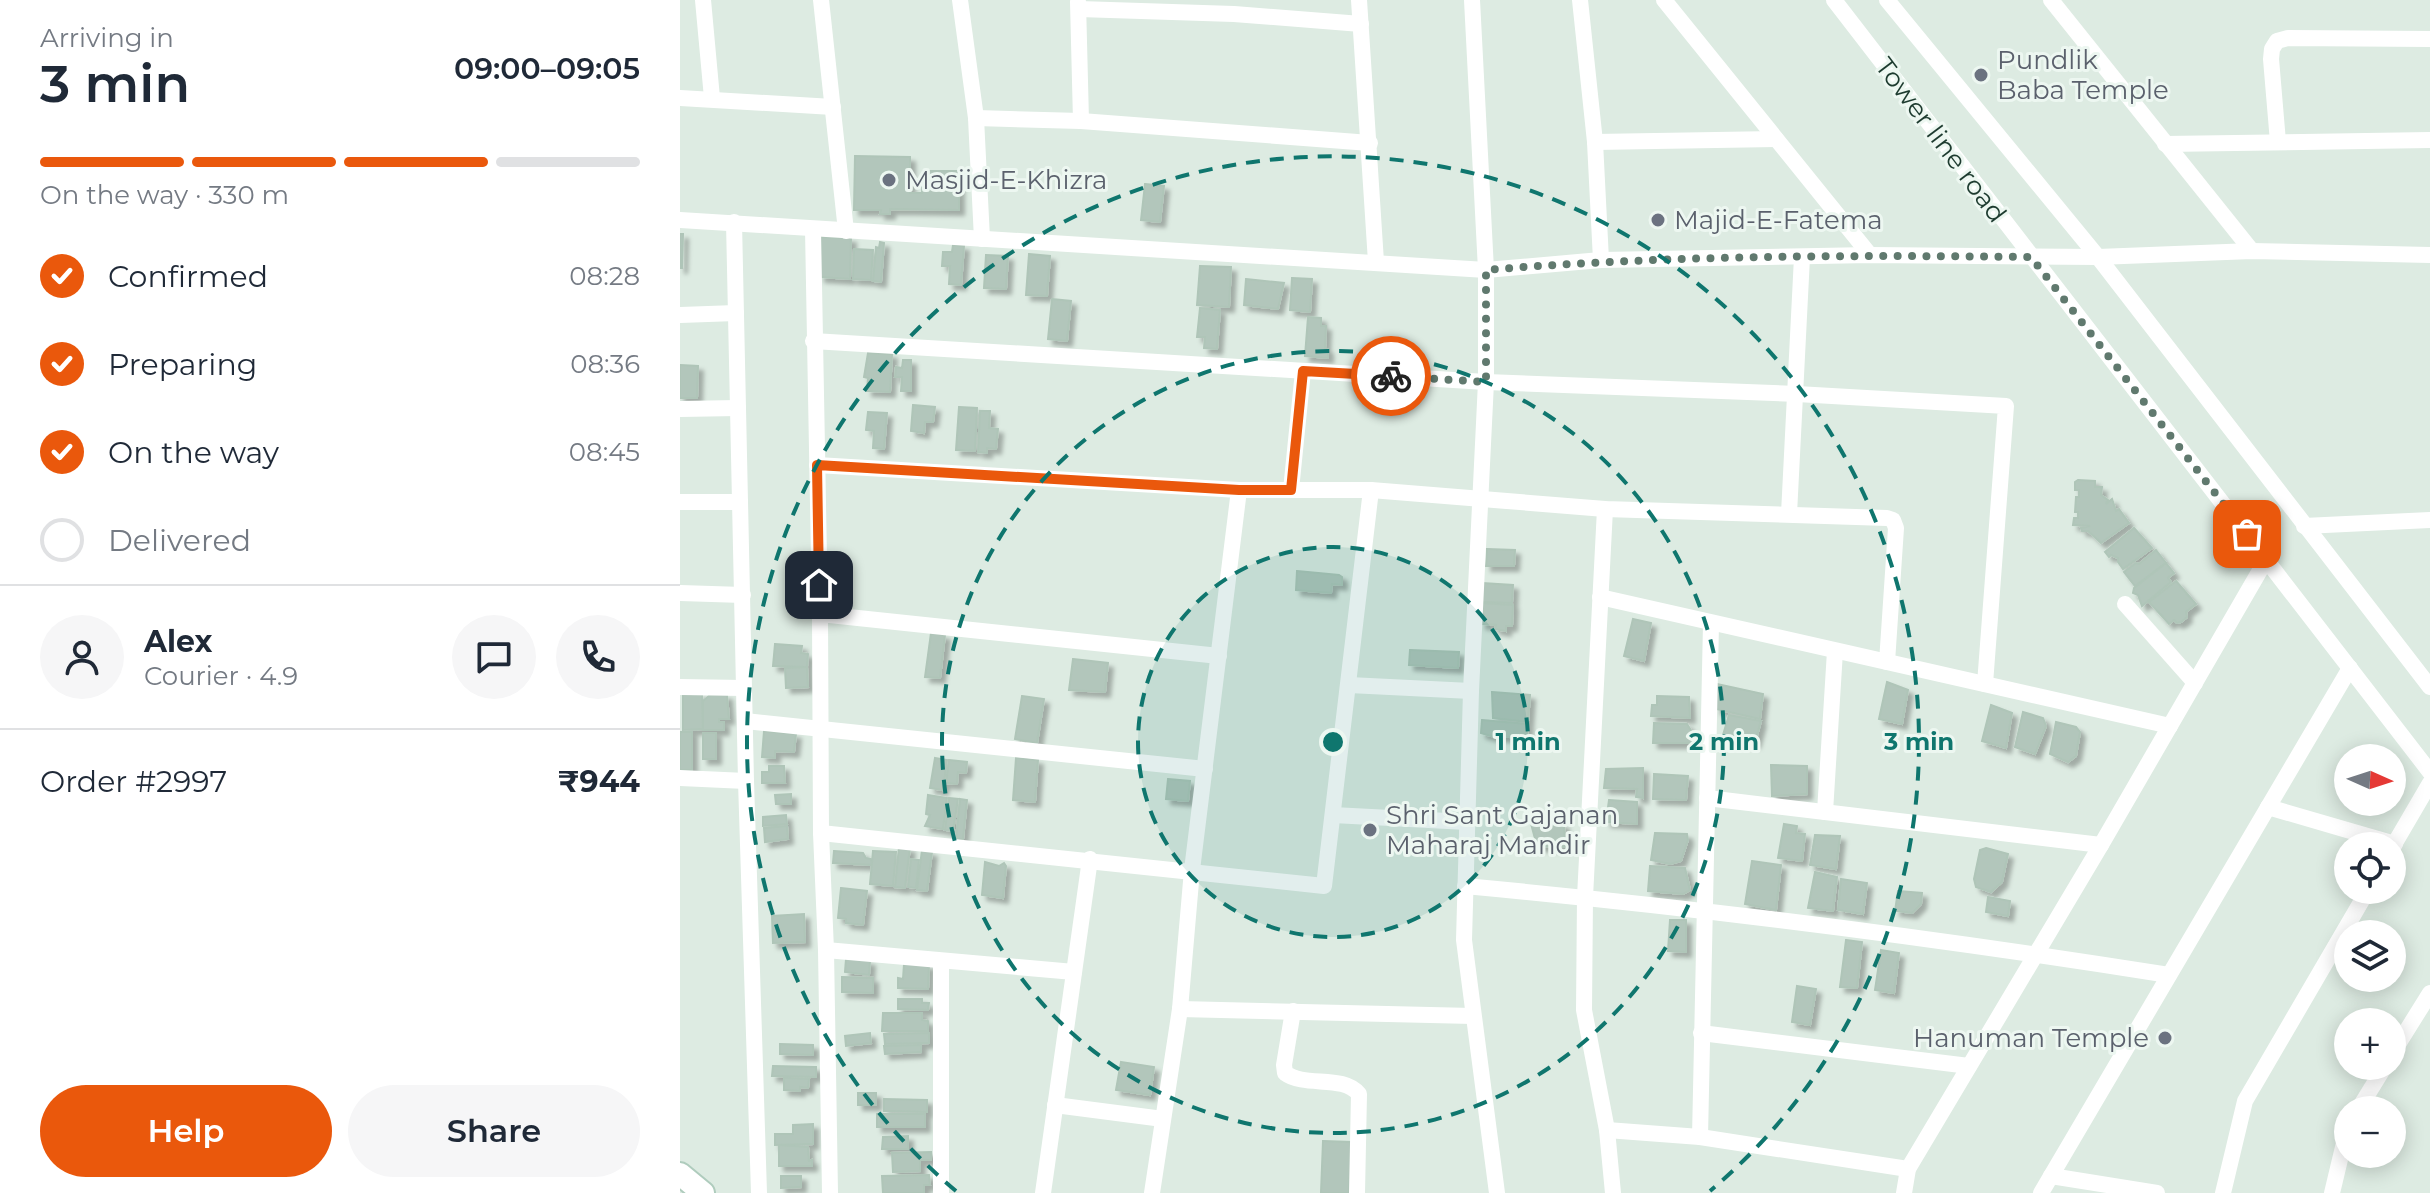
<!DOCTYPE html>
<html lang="en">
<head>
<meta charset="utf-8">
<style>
  :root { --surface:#fff; --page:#f6f6f7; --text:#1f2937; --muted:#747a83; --line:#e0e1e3; --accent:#ea580c }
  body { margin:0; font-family:Montserrat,sans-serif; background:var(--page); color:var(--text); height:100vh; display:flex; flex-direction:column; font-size:30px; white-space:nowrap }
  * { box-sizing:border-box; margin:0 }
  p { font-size:26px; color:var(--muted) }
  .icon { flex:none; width:44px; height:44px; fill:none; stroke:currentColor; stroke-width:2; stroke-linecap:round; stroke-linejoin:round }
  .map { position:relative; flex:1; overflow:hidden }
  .drawer { display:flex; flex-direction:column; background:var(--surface); width:680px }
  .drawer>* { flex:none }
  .needle { width:52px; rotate:93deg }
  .fabs { position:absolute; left:1654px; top:744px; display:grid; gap:16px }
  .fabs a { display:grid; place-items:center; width:72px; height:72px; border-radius:50%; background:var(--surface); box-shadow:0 4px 20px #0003; font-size:40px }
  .pin { position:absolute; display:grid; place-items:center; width:68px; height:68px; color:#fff; margin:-34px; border-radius:16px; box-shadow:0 4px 12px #0006 }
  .courier { position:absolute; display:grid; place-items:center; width:80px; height:80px; margin:-40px; border:6px solid #ea580c; border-radius:50%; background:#fff; color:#222; box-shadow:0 2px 10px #0007 }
  .summary em { font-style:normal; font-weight:600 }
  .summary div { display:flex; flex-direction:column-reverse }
  .summary { display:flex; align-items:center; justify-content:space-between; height:136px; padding:0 40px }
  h1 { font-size:52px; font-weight:600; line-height:60px }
  .bar { display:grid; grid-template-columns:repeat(4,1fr); gap:12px 8px; align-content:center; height:96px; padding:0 40px }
  .bar i { height:10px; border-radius:6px; background:var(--line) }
  .bar .active { background:var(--accent) }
  .bar p { grid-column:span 4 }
  .line { display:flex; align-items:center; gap:20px; padding:0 40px; border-top:2px solid var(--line) }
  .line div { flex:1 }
  .round { display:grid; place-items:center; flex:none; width:84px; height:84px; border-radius:42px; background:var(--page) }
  ol { padding:0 40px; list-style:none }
  li { display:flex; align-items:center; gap:24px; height:88px }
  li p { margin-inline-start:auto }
  li .icon { padding:8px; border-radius:50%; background:var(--accent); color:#fff; stroke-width:4 }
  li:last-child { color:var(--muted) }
  li i { width:44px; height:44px; border:4px solid var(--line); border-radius:50% }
  .cta { display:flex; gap:16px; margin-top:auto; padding:16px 40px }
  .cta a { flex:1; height:92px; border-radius:48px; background:var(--accent); color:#fff; font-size:32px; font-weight:600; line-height:92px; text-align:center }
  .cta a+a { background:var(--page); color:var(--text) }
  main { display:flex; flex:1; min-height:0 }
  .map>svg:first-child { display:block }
</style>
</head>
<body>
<main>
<section class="drawer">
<div class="summary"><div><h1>3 min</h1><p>Arriving in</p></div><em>09:00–09:05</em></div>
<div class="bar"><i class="active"></i><i class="active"></i><i class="active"></i><i></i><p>On the way · 330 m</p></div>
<ol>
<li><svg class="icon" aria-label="check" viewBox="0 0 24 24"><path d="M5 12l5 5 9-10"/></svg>Confirmed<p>08:28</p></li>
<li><svg class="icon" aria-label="check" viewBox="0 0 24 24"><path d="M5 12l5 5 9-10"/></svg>Preparing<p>08:36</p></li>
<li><svg class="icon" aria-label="check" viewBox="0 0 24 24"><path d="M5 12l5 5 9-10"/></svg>On the way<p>08:45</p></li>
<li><i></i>Delivered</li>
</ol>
<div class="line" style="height:144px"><a class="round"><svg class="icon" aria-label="person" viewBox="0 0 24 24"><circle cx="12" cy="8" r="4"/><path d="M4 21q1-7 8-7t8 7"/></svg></a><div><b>Alex</b><p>Courier · 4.9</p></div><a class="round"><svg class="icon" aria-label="chat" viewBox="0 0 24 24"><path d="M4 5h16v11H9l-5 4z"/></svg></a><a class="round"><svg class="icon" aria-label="phone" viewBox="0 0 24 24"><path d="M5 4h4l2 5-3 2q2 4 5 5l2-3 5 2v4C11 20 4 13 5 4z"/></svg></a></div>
<div class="line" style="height:104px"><div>Order #2997</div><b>₹944</b></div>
<div class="cta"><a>Help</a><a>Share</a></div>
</section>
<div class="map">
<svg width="1750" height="1193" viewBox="0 0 1750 1193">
  <defs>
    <filter id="shadow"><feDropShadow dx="5" dy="5" stdDeviation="2" flood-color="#0004"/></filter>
  </defs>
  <rect width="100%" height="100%" fill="#ddebe2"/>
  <!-- building -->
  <g fill="#b2c6bb" stroke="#afc5b8" stroke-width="2" filter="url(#shadow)">
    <polygon points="175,156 230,157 230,193 242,193 243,171 279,171 279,210 210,209 210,214 200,214 201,210 174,210"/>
    <polygon points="465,184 484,186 480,222 461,220"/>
    <polygon points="0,234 3,234 2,268 0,268"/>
    <polygon points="141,237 171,238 170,279 140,277"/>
    <polygon points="200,242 204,243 201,282 193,281 196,247 199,248"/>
    <polygon points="273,245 284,246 281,285 269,284 270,266 262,266 263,252 272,252"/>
    <polygon points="174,249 193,250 191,280 173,279"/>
    <polygon points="349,254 370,256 367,296 346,295"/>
    <polygon points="306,255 328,256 326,289 304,288"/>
    <polygon points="520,266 551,267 549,307 517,305"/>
    <polygon points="612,278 632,279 630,312 610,310"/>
    <polygon points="566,279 604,283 598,309 564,305"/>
    <polygon points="372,299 391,301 387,341 368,339"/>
    <polygon points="520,308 540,310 537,349 524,348 525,337 517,337"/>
    <polygon points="628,317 641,318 641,326 646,326 645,349 648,349 648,358 625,356"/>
    <polygon points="188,353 212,354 210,392 187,391 188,378 184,377"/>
    <polygon points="223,360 231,360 231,391 221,391 222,377 215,377 216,367 222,368"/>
    <polygon points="0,365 18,366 17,398 0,398"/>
    <polygon points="233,405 255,407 253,422 245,422 244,433 231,431"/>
    <polygon points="279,407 297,408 295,451 276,450"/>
    <polygon points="300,411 310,411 309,428 318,429 316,449 307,448 307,453 298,452"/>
    <polygon points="188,412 207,413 204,449 193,448 194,431 186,430"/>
    <polygon points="1398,480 1415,481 1415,487 1422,487 1421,495 1428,500 1426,504 1432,499 1436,511 1439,509 1449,523 1421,543 1408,531 1402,531 1401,528 1410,526 1393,525 1394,518 1398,518 1398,512 1395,512 1396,497 1399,497 1399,490 1395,490 1395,482"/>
    <polygon points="1454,528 1472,548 1443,569 1438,562 1438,558 1431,555 1429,557 1425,552"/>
    <polygon points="807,549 835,550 834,566 806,566"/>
    <polygon points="1476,550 1486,563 1455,586 1444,572 1456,563 1459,564"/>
    <polygon points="1486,563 1494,573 1488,578 1491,582 1462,606 1458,595 1453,593 1454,588"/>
    <polygon points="617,571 659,575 662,577 662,585 652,584 651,593 616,590"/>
    <polygon points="1496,581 1516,604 1506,612 1507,617 1501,622 1497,623 1494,620 1489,624 1469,602"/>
    <polygon points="802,583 833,585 832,603 801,602"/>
    <polygon points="801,603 833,605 832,626 826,626 826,631 815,629 816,625 801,624"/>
    <polygon points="953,619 971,623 964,661 944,656"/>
    <polygon points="251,633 265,635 260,678 245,677"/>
    <polygon points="95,644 122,646 121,653 128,654 127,667 93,666"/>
    <polygon points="730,650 779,652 778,668 729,665"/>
    <polygon points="393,659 428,663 425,692 389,690"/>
    <polygon points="127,667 128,687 106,688 105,668"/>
    <polygon points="1207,682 1228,690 1222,724 1199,719"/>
    <polygon points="1037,684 1083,694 1080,719 1036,709"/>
    <polygon points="812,692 850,695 848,722 813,718"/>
    <polygon points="22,694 23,729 3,730 3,695"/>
    <polygon points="30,695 47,695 49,719 39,719 39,722 44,722 44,730 23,730 23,701"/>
    <polygon points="342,696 364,699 357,743 335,739"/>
    <polygon points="977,696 1009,697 1010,718 971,716 972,705 977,705"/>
    <polygon points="1311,705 1332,713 1326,748 1302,741"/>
    <polygon points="1343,712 1363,718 1366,726 1355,754 1335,747"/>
    <polygon points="1049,715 1081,721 1075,743 1043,735"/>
    <polygon points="802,720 848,724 847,738 811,736 801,733"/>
    <polygon points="1376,722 1396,727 1400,732 1396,756 1388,762 1370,754"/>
    <polygon points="974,723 1007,724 1015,737 1015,743 973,743"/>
    <polygon points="84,731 116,734 114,752 95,751 95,758 82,757"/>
    <rect x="0" y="732" width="12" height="38"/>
    <rect x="23" y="733" width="13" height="26"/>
    <polygon points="255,758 267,760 263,790 250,788"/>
    <polygon points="336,758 358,760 355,802 333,800"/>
    <polygon points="269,760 287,762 286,773 278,772 277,784 266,783"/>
    <polygon points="1091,765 1127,766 1127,794 1092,796"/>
    <polygon points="89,766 104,766 105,783 82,783 82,772 89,772"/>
    <polygon points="963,768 963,798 956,797 957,789 924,788 926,769"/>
    <polygon points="974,774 1008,776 1006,800 973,799"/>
    <polygon points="488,779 510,781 508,801 486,799"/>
    <polygon points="111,794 111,804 96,804 95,795"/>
    <polygon points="248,795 267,798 263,829 245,826 250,815 246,814"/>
    <polygon points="269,798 278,799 273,831 265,830"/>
    <polygon points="280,799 287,800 283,839 276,839"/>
    <polygon points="929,800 957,802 957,824 926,822"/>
    <polygon points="106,815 107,824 83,826 83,817"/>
    <polygon points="850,820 884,824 885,847 857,846"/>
    <polygon points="1104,824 1117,826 1116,833 1125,834 1122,861 1098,858"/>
    <polygon points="107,826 108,839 85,842 84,828"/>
    <polygon points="975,833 1007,834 1008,840 1001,861 990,864 971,860"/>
    <polygon points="1135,835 1160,836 1156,869 1130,865"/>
    <polygon points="219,847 230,848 225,888 215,887"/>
    <polygon points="1306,848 1328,854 1322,882 1311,892 1296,887 1294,879 1300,850"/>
    <polygon points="242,850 252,852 247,891 237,890"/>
    <polygon points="154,851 183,853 186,858 191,859 192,865 153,863"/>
    <polygon points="193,851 216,852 213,886 190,884"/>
    <polygon points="231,859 239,860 236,888 228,887"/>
    <polygon points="1072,861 1101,865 1096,910 1065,904"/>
    <polygon points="305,862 319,866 324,863 326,866 323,898 302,895"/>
    <polygon points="970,866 1005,868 1010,890 1003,894 968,891"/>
    <polygon points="1135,872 1157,877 1153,911 1128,908"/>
    <polygon points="1161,879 1187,883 1183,914 1158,910"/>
    <polygon points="161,888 187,891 183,925 166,923 166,919 158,918"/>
    <polygon points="1218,891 1242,893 1241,904 1232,913 1215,911"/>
    <polygon points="1308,897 1330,901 1328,916 1306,912"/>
    <polygon points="124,914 125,942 93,943 92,916"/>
    <polygon points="990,920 1006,920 1006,952 988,951"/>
    <polygon points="1166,940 1182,942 1177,988 1160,987"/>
    <polygon points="1201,950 1219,953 1214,993 1195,990"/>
    <polygon points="166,959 190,961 189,975 165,972"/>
    <polygon points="224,964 249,965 248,989 218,988 218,978 223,979"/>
    <polygon points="162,977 193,978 193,993 162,992"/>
    <polygon points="1117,986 1136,989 1130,1025 1112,1022"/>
    <polygon points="218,999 242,999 242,1003 249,1003 248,1010 218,1009"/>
    <polygon points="203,1013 242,1013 242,1020 248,1021 248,1031 202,1031"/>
    <polygon points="190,1033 191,1043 166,1046 165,1036"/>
    <polygon points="249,1033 249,1043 205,1044 204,1034"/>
    <polygon points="100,1044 133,1045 133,1055 100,1054"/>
    <polygon points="241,1045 241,1052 205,1054 204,1046"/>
    <polygon points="441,1062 474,1067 470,1095 436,1090"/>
    <polygon points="93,1066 136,1067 136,1077 92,1076"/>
    <polygon points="104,1078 129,1079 128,1088 120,1087 120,1091 104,1090"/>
    <rect x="178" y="1093" width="18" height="12"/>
    <polygon points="204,1099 247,1100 247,1112 204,1111"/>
    <rect x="197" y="1114" width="48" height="13"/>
    <polygon points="133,1124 133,1144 95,1145 95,1134 113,1134 113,1125"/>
    <polygon points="228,1136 228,1149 202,1149 203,1137"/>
    <polygon points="643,1141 671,1142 669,1193 641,1193"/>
    <polygon points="99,1145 128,1147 129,1161 132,1160 132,1166 99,1166"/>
    <polygon points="251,1152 251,1160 240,1160 240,1171 213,1172 212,1153"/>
    <polygon points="249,1175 250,1185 244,1185 244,1193 203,1193 202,1176"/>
    <polygon points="101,1176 121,1176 121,1187 101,1188"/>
  </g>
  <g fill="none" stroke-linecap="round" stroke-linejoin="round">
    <defs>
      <polyline id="secondary" points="0,1174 23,1193"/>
    </defs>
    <!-- secondary casing -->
    <use href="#secondary" stroke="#afccbd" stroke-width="26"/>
    <!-- street -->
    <g stroke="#fff" stroke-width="16">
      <polyline points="23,0 32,98"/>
      <polyline points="141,0 166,231"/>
      <polyline points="280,0 296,118 302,239"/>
      <polyline points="679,0 696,262"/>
      <polyline points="792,0 806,270 806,382 791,691 784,940 817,1193"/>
      <polyline points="900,0 915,142 921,260"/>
      <polyline points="984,0 1190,255"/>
      <polyline points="1154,0 1750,772"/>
      <polyline points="1207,0 1418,257 1750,687"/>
      <polyline points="1371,0 1572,251"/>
      <polyline points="398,2 401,121"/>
      <polyline points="399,9 554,14 681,24"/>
      <polyline points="0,98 153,107"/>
      <polyline points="296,118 401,121 690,143"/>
      <polyline points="915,142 1096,139"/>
      <polyline points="1598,142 1591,59 1592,49 1597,41 1608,38 1750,39"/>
      <polyline points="1485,144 1750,140"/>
      <polyline points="0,220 806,270 921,260 1190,255 1418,257 1572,251 1750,255"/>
      <polyline points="54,222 66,781 79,1193"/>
      <polyline points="133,229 140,614 141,833 146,950 150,1193"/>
      <polyline points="0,315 56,313"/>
      <polyline points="133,341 806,382 1117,394 1326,406 1305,684"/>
      <polyline points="0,409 58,408"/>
      <polyline points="137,465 559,490 691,490 925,509 1207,518 1213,520 1216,528 1207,662"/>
      <polyline points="611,490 623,371"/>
      <polyline points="0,502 60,502"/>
      <polyline points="925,509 905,897 904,1010 927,1130 933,1193"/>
      <polyline points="1109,514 1122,257"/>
      <polyline points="1624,526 1750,520"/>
      <polyline points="0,593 63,595"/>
      <polyline points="920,597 1490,726"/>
      <polyline points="1445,604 1515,683"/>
      <polyline points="140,614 539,656"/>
      <polyline points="669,685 791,691"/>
      <polyline points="0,687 64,688"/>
      <polyline points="65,721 525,769"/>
      <polyline points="0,778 66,781"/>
      <polyline points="1027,798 1421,845"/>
      <polyline points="1588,807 1715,844"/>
      <polyline points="1145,812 1155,651"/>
      <polyline points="653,815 787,822"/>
      <polyline points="141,833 644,886 691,490"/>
      <polyline points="1712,848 1750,783"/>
      <path d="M785,886C1021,908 1256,938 1489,975"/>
      <polyline points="146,950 394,972"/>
      <polyline points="500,1009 793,1016"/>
      <path d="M613,1011L604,1065L605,1073C625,1088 663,1074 679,1094L677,1193"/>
      <polyline points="1021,1033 1289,1066"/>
      <polyline points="1712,1054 1750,993"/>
      <polyline points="375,1105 483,1119"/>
      <polyline points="1678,1110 1705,1066"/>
      <polyline points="927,1130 1020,1137 1228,1169"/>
      <polyline points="1020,1137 1031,624"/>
      <polyline points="1371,1176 1477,1193"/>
      <polyline points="261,1193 261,961"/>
      <polyline points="363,1193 410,859"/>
      <polyline points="472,1193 500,1009 512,870 559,490"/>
      <polyline points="1224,1193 1228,1169 1421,845 1586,560"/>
      <polyline points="1361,1193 1670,668"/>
      <polyline points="1543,1193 1565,1101 1688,890"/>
      <polyline points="1652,1193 1668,1126"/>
    </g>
    <!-- secondary -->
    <use href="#secondary" stroke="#fff" stroke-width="22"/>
  </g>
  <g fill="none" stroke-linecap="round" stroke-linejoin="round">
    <!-- done -->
    <path stroke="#60796e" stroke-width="8" stroke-dasharray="0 14.4" d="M711,376L806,382V270C987,255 1169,255 1351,257L1567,534"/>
    <!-- route -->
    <polyline stroke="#ea580c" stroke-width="10" points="139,585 137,465 559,490 611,490 623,371 711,376"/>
  </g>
  <!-- distance rings -->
  <circle cx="653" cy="742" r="195" fill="#0f766e" fill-opacity=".12"/>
  <g fill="none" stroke="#0f766e" stroke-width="4" stroke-dasharray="14 10">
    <circle cx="653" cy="742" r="195"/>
    <circle cx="653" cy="742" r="391"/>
    <path d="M276 1191A586 586 0 1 1 1030 1191"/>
  </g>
  <!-- markers -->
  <g fill="#6b7280" stroke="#edf7f1" stroke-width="3">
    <circle cx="1301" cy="75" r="8"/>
    <circle cx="209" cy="180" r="8"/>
    <circle cx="978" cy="220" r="8"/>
    <circle cx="690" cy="830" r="8"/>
    <circle cx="1485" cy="1038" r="8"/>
  </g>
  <g text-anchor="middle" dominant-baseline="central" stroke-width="6" stroke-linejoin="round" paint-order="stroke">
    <!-- worship labels -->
    <g font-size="26" fill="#5b616d" stroke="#edf7f1" text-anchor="start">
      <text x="1317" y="60">Pundlik<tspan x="1317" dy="30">Baba Temple</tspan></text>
      <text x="225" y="180">Masjid-E-Khizra</text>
      <text x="994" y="220">Majid-E-Fatema</text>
      <text x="706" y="815">Shri Sant Gajanan<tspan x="706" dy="30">Maharaj Mandir</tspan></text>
      <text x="1469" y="1038" text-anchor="end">Hanuman Temple</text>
    </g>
    <!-- street labels -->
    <g font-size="26" fill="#1d3b2f" stroke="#edf7f1">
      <text transform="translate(1261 140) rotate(53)">Tower line road</text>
    </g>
  </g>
  <circle cx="653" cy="742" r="12" fill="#0f766e" stroke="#edf7f1" stroke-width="4"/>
  <g font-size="24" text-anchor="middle" font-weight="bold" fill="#0f766e" stroke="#edf7f1" stroke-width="6" stroke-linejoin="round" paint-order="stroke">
    <text x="848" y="750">1 min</text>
    <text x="1044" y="750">2 min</text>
    <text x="1239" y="750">3 min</text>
  </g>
</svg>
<div class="fabs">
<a><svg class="needle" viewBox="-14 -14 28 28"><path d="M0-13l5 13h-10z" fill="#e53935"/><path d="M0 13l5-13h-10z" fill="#747a83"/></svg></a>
<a><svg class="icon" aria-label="locate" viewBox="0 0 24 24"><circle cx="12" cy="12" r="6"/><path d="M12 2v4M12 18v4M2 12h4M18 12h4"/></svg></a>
<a><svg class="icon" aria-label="layers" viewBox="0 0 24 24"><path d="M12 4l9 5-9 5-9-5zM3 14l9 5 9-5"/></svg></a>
<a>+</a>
<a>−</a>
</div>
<div class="pin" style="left:1567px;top:534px;background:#ea580c"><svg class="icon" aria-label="bag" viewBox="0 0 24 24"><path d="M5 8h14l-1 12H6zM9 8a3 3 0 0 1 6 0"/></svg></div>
<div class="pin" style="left:139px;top:585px;background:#1f2937"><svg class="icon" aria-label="home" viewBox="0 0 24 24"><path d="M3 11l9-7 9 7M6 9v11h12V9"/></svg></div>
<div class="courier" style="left:711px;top:376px"><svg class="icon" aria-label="bike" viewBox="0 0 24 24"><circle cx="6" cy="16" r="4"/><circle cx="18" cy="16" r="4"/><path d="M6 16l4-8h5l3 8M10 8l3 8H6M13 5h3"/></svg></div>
</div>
</main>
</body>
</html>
